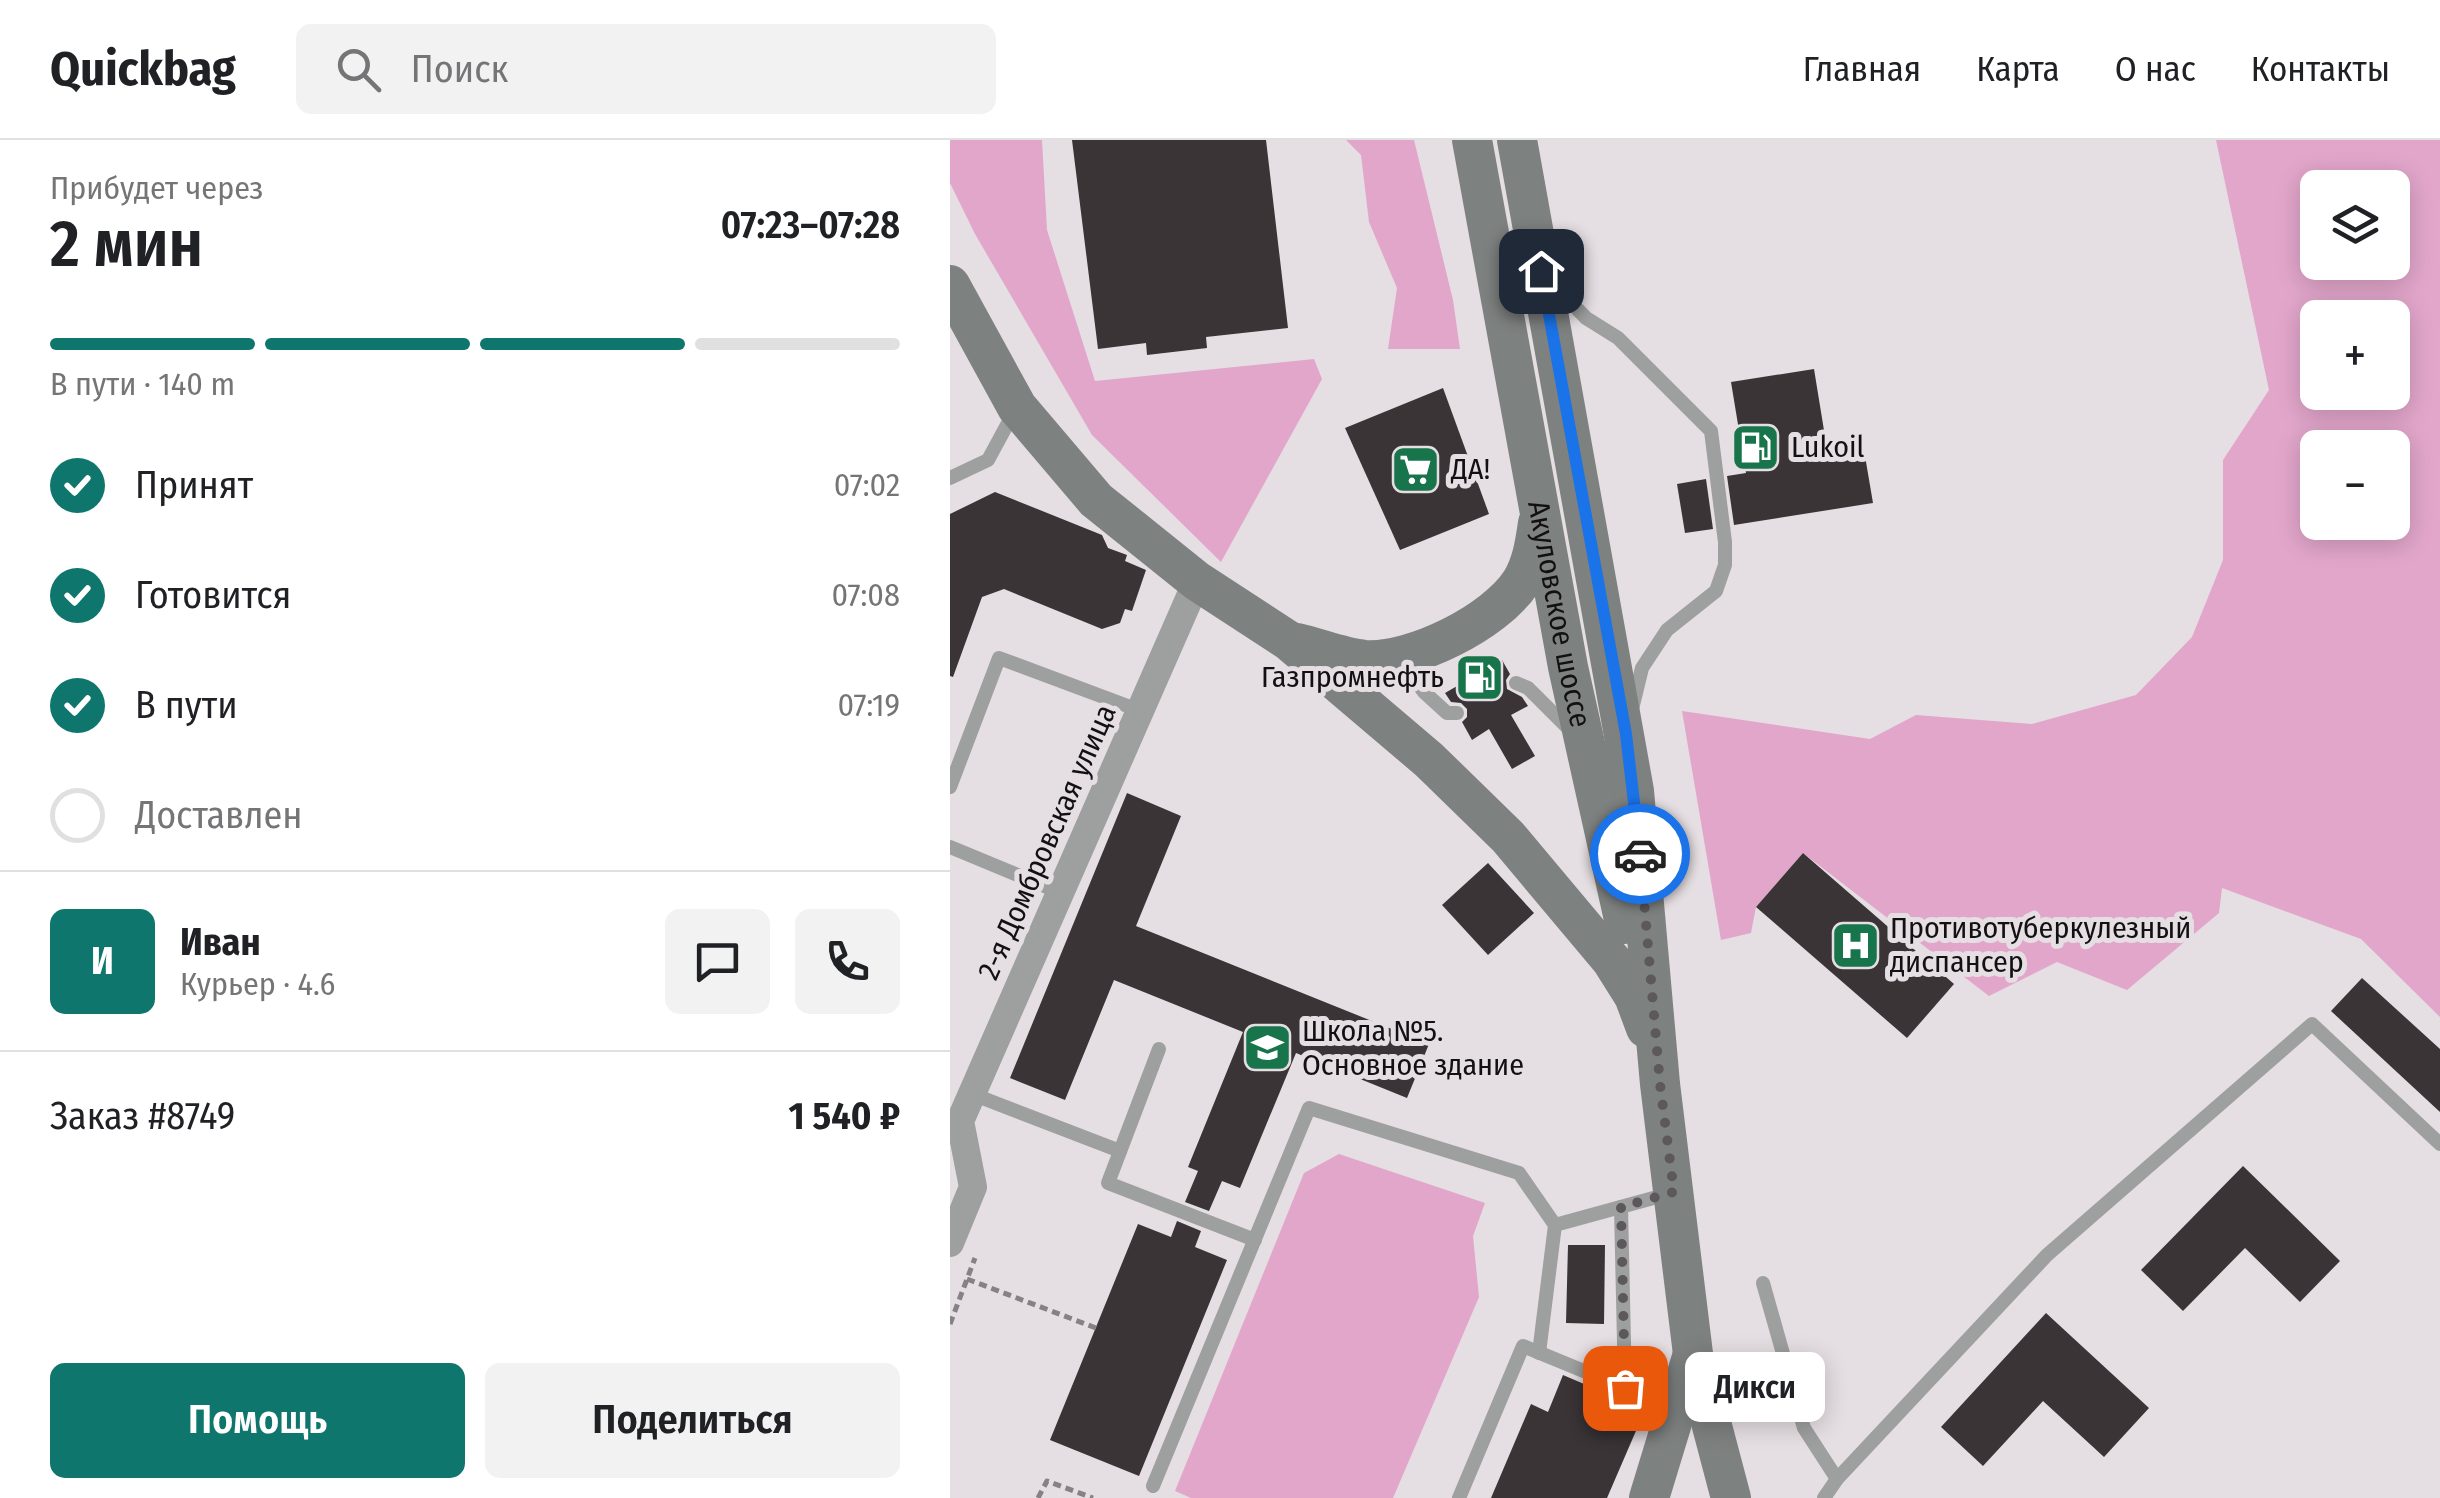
<!DOCTYPE html>
<html lang="ru">
<head>
<meta charset="utf-8">
<style>
  :root { --surface:#fff; --page:#f2f2f2; --text:#202124; --muted:#757577; --line:#e0e0e0; --accent:#0f766e }
  body { margin:0; font-family:"Fira Sans Condensed",sans-serif; background:var(--page); color:var(--text); height:100vh; display:flex; flex-direction:column; font-size:38px; white-space:nowrap }
  * { box-sizing:border-box; margin:0 }
  p { font-size:32px; color:var(--muted) }
  .icon { flex:none; width:55px; height:55px; fill:none; stroke:currentColor; stroke-width:2; stroke-linecap:round; stroke-linejoin:round }
  .map { position:relative; flex:1; overflow:hidden }
  .side { display:flex; flex-direction:column; background:var(--surface); width:950px }
  .side>* { flex:none }
  .controls { position:absolute; left:1350px; top:30px; display:grid; gap:20px }
  .controls a { display:grid; place-items:center; width:110px; height:110px; border-radius:15px; background:var(--surface); box-shadow:0 5px 25px #0003; font-size:50px }
  .pin { position:absolute; display:grid; place-items:center; width:85px; height:85px; color:#fff; margin:-42px; border-radius:20px; box-shadow:0 5px 15px #0006 }
  .courier { position:absolute; display:grid; place-items:center; width:100px; height:100px; margin:-50px; border:8px solid #1a73e8; border-radius:50%; background:#fff; color:#222; box-shadow:0 2px 12px #0007 }
  .bubble { position:absolute; height:70px; border-radius:15px; background:var(--surface); box-shadow:0 5px 25px #0003; font-size:32px; font-weight:600; line-height:70px; text-align:center }
  .overview em { font-style:normal; font-weight:600 }
  .overview div { display:flex; flex-direction:column-reverse }
  .overview { display:flex; align-items:center; justify-content:space-between; height:170px; padding:0 50px }
  h1 { font-size:65px; font-weight:600; line-height:75px }
  .bar { display:grid; grid-template-columns:repeat(4,1fr); gap:15px 10px; align-content:center; height:120px; padding:0 50px }
  .bar i { height:12px; border-radius:8px; background:var(--line) }
  .bar .current { background:var(--accent) }
  .bar p { grid-column:span 4 }
  .line { display:flex; align-items:center; gap:25px; padding:0 50px; border-top:2px solid var(--line) }
  .line div { flex:1 }
  .round { display:grid; place-items:center; flex:none; width:105px; height:105px; border-radius:15px; background:var(--page) }
  ol { padding:0 50px; list-style:none }
  li { display:flex; align-items:center; gap:30px; height:110px }
  li p { margin-inline-start:auto }
  li .icon { padding:10px; border-radius:50%; background:var(--accent); color:#fff; stroke-width:4 }
  li:last-child { color:var(--muted) }
  li i { width:55px; height:55px; border:5px solid var(--line); border-radius:50% }
  .primary-button { display:flex; gap:20px; margin-top:auto; padding:20px 50px }
  .primary-button a { flex:1; height:115px; border-radius:15px; background:var(--accent); color:#fff; font-size:40px; font-weight:600; line-height:115px; text-align:center }
  .primary-button a+a { background:var(--page); color:var(--text) }
  header { display:flex; align-items:center; gap:60px; box-sizing:border-box; height:140px; padding:0 50px; background:var(--surface); border-bottom:2px solid var(--line) }
  header strong { font-size:48px }
  nav { display:flex; gap:55px; margin-inline-start:auto; font-size:35px }
  .search { width:700px; height:90px; background:var(--page); display:flex; align-items:center; gap:25px; box-sizing:border-box; padding:0 35px; border-radius:15px; color:var(--muted); font-size:38px }
  main { display:flex; flex:1; min-height:0 }
  .map>svg:first-child { display:block }
</style>
</head>
<body>
<header>
<strong>Quickbag</strong>
<div class="search"><svg class="icon" aria-label="search" viewBox="0 0 24 24"><circle cx="10" cy="10" r="6"/><path d="M15 15l6 6"/></svg>Поиск</div>
<nav><a>Главная</a><a>Карта</a><a>О нас</a><a>Контакты</a></nav>
</header>
<main>
<section class="side">
<div class="overview"><div><h1>2 мин</h1><p>Прибудет через</p></div><em>07:23–07:28</em></div>
<div class="bar"><i class="current"></i><i class="current"></i><i class="current"></i><i></i><p>В пути · 140 m</p></div>
<ol>
<li><svg class="icon" aria-label="check" viewBox="0 0 24 24"><path d="M5 12l5 5 9-10"/></svg>Принят<p>07:02</p></li>
<li><svg class="icon" aria-label="check" viewBox="0 0 24 24"><path d="M5 12l5 5 9-10"/></svg>Готовится<p>07:08</p></li>
<li><svg class="icon" aria-label="check" viewBox="0 0 24 24"><path d="M5 12l5 5 9-10"/></svg>В пути<p>07:19</p></li>
<li><i></i>Доставлен</li>
</ol>
<div class="line" style="height:180px"><b class="round" style="background:var(--accent);color:#fff">И</b><div><b>Иван</b><p>Курьер · 4.6</p></div><a class="round"><svg class="icon" aria-label="chat" viewBox="0 0 24 24"><path d="M4 5h16v11H9l-5 4z"/></svg></a><a class="round"><svg class="icon" aria-label="phone" viewBox="0 0 24 24"><path d="M5 4h4l2 5-3 2q2 4 5 5l2-3 5 2v4C11 20 4 13 5 4z"/></svg></a></div>
<div class="line" style="height:130px"><div>Заказ #8749</div><b>1 540 ₽</b></div>
<div class="primary-button"><a>Помощь</a><a>Поделиться</a></div>
</section>
<div class="map">
<svg width="1490" height="1358" viewBox="0 0 1490 1358">
  <rect width="100%" height="100%" fill="#e5dee2"/>
  <!-- green -->
  <g fill="#e2a6cb" fill-rule="evenodd">
    <polygon points="0,0 92,0 97,90 145,241 364,219 372,239 271,422 142,295 25,94 0,43"/>
    <polygon points="396,0 464,0 503,160 510,209 438,209 447,148 419,82 411,15"/>
    <path d="M1266,0H1490V877L1411,799L1272,748L1269,773L1177,850L1107,822L1039,856L853,713L806,767L801,793L771,800L732,571L920,599L966,575L1082,584L1186,555L1242,497L1273,420V320L1319,250ZM1368,48H1442V122H1368ZM1368,178H1442V252H1368ZM1368,308H1442V382H1368Z"/>
    <polygon points="389,1014 535,1063 523,1096 529,1157 443,1358 241,1358 225,1351 354,1033"/>
  </g>
  <!-- building -->
  <g fill="#3a3437">
    <polygon points="122,0 316,0 338,188 256,197 257,208 197,215 196,203 148,209"/>
    <polygon points="864,229 879,321 915,316 923,363 784,385 777,336 796,333 781,242"/>
    <polygon points="493,248 539,374 450,410 395,288"/>
    <polygon points="756,339 763,389 735,393 727,344"/>
    <polygon points="45,352 152,395 158,408 177,415 175,421 196,430 182,471 175,469 170,483 152,489 54,449 32,457 3,537 0,536 0,374"/>
    <polygon points="552,520 560,534 556,540 557,549 572,557 578,566 561,575 585,616 562,629 539,589 522,600 512,582 517,577 517,569 511,563 501,562 495,553"/>
    <polygon points="177,653 231,676 186,786 479,904 457,958 346,913 290,1048 272,1041 259,1071 235,1062 248,1031 238,1027 293,892 164,840 115,960 60,938"/>
    <polygon points="853,713 1004,844 957,898 806,767"/>
    <polygon points="538,723 584,773 538,815 492,765"/>
    <polygon points="1412,838 1490,909 1490,972 1381,871"/>
    <polygon points="1293,1026 1390,1121 1350,1162 1295,1108 1233,1171 1191,1130"/>
    <polygon points="227,1081 251,1091 245,1107 277,1120 189,1336 100,1300 188,1084 221,1097"/>
    <polygon points="618,1105 655,1105 654,1184 616,1183"/>
    <polygon points="1096,1173 1199,1268 1154,1317 1093,1261 1033,1326 991,1287"/>
    <polygon points="613,1235 695,1270 657,1358 541,1358 581,1264 598,1272"/>
  </g>
  <g fill="none" stroke-linecap="round" stroke-linejoin="round">
    <!-- path -->
    <g stroke="#868184" stroke-width="5" stroke-dasharray="8 5" stroke-linecap="butt">
      <polyline points="17,1139 146,1188"/>
      <polyline points="0,1184 25,1118"/>
      <polyline points="88,1358 97,1341 143,1358"/>
    </g>
    <!-- lane -->
    <g stroke="#9da09e" stroke-width="14">
      <polyline points="603,144 636,178 668,198 761,291 775,402 775,425 766,451 717,490 692,528 682,569"/>
      <polyline points="0,338 38,320 64,272"/>
      <polyline points="452,522 474,552 497,573 507,573"/>
      <polyline points="566,543 578,548 621,591"/>
      <polyline points="0,647 49,518 191,571"/>
      <polyline points="0,707 109,752"/>
      <polyline points="209,909 158,1043 305,1100"/>
      <polyline points="22,954 170,1011"/>
      <polyline points="671,1067 675,1248"/>
      <polyline points="813,1143 854,1288 887,1339 874,1358"/>
      <polyline points="589,1213 605,1085 718,1054"/>
      <polyline points="887,1339 1097,1115 1362,884 1490,1004"/>
      <polyline points="203,1346 359,968 569,1033 605,1085"/>
      <polyline points="509,1358 573,1206 675,1248 727,1264"/>
    </g>
    <!-- street -->
    <polyline stroke="#9da09e" stroke-width="28" points="0,1103 23,1047 10,981 247,441"/>
    <!-- secondary -->
    <g stroke="#7d817f" stroke-width="40">
      <path id="s1" d="M522,0L618,527L675,784"/>
      <polyline points="567,0 684,651 710,944 743,1214 781,1358"/>
      <polyline points="0,145 67,267 146,360 247,441 339,501 479,620 558,697 662,821 684,856 696,888"/>
      <path d="M347,503C369,508 393,518 415,520C463,523 545,482 571,442C582,424 585,404 588,383"/>
      <polyline points="699,1358 742,1217"/>
    </g>
  </g>
  <g fill="none" stroke-linecap="round" stroke-linejoin="round">
    <!-- done -->
    <polyline stroke="#5c585b" stroke-width="10" stroke-dasharray="0 18" points="675,1248 671,1067 724,1052 710,944 690,714"/>
    <!-- route -->
    <polyline stroke="#1a73e8" stroke-width="12" points="591,131 676,594 690,714"/>
  </g>
  <!-- icons -->
  <defs>
    <symbol id="fuel-square" viewBox="-11 -11 22 22"><rect x="-9" y="-9" width="18" height="18" rx="4" fill="#18744a" stroke="#e5dee2"/><path d="M-5.5-6h7V0h2V4h1.3V-2.5L3-4.5l.8-.8L6-3V5H2.5V1h-1V6h-7ZM-4.2-4.7v3.2H.2V-4.7Z" fill="#fff"/></symbol>
    <symbol id="supermarket-square" viewBox="-11 -11 22 22"><rect x="-9" y="-9" width="18" height="18" rx="4" fill="#18744a" stroke="#e5dee2"/><path d="M-6-5.5h2.5l.6 2H6L4.5 2H-2.5L-4.4-4H-6ZM-1.5 3.2a1.3 1.3 0 1 0 .1 0ZM3 3.2a1.3 1.3 0 1 0 .1 0Z" fill="#fff"/></symbol>
    <symbol id="hospital-square" viewBox="-11 -11 22 22"><rect x="-9" y="-9" width="18" height="18" rx="4" fill="#18744a" stroke="#e5dee2"/><path d="M-5-5h3v3.5h4V-5h3V5h-3V1.5h-4V5h-3Z" fill="#fff"/></symbol>
    <symbol id="school-square" viewBox="-11 -11 22 22"><rect x="-9" y="-9" width="18" height="18" rx="4" fill="#18744a" stroke="#e5dee2"/><path d="M0-5L7-2L0 1L-7-2ZM-4 1L0 2.5L4 1V4Q0 6-4 4Z" fill="#fff"/></symbol>
  </defs>
  <g fill-rule="evenodd">
    <use href="#fuel-square" x="778" y="280" width="55" height="55"/>
    <use href="#supermarket-square" x="438" y="302" width="55" height="55"/>
    <use href="#fuel-square" x="502" y="510" width="55" height="55"/>
    <use href="#hospital-square" x="878" y="778" width="55" height="55"/>
    <use href="#school-square" x="290" y="880" width="55" height="55"/>
  </g>
  <g text-anchor="middle" dominant-baseline="central" stroke-width="10" stroke-linejoin="round" paint-order="stroke">
    <!-- poi labels -->
    <g font-size="30" fill="#131012" stroke="#e5dee2" text-anchor="start">
      <text x="841" y="307">Lukoil</text>
      <text x="501" y="329">ДА!</text>
      <text x="494" y="537" text-anchor="end">Газпромнефть</text>
      <text x="940" y="788">Противотуберкулезный<tspan x="940" dy="34">диспансер</tspan></text>
      <text x="352" y="891">Школа №5.<tspan x="352" dy="34">Основное здание</tspan></text>
    </g>
    <!-- street labels -->
    <g font-size="30" fill="#131012" stroke="#e5dee2">
      <text stroke="none"><textPath href="#s1" startOffset="482">Акуловское шоссе</textPath></text>
      <text transform="translate(97 702) rotate(-66)">2-я Домбровская улица</text>
    </g>
  </g>
</svg>
<div class="controls">
<a><svg class="icon" aria-label="layers" viewBox="0 0 24 24"><path d="M12 4l9 5-9 5-9-5zM3 14l9 5 9-5"/></svg></a>
<a>+</a>
<a>−</a>
</div>
<div class="pin" style="left:675px;top:1248px;background:#ea580c"><svg class="icon" aria-label="bag" viewBox="0 0 24 24"><path d="M5 8h14l-1 12H6zM9 8a3 3 0 0 1 6 0"/></svg></div>
<div class="pin" style="left:591px;top:131px;background:#1f2937"><svg class="icon" aria-label="home" viewBox="0 0 24 24"><path d="M3 11l9-7 9 7M6 9v11h12V9"/></svg></div>
<div class="courier" style="left:690px;top:714px"><svg class="icon" aria-label="car" viewBox="0 0 24 24"><path d="M5 17H2v-5l4-1 3-4h7l3 4 3 1v5h-3M9 17h6M6 11h13"/><circle cx="7" cy="17" r="2"/><circle cx="17" cy="17" r="2"/></svg></div>
<div class="bubble" style="left:735px;top:1212px;width:140px">Дикси</div>
</div>
</main>
</body>
</html>
